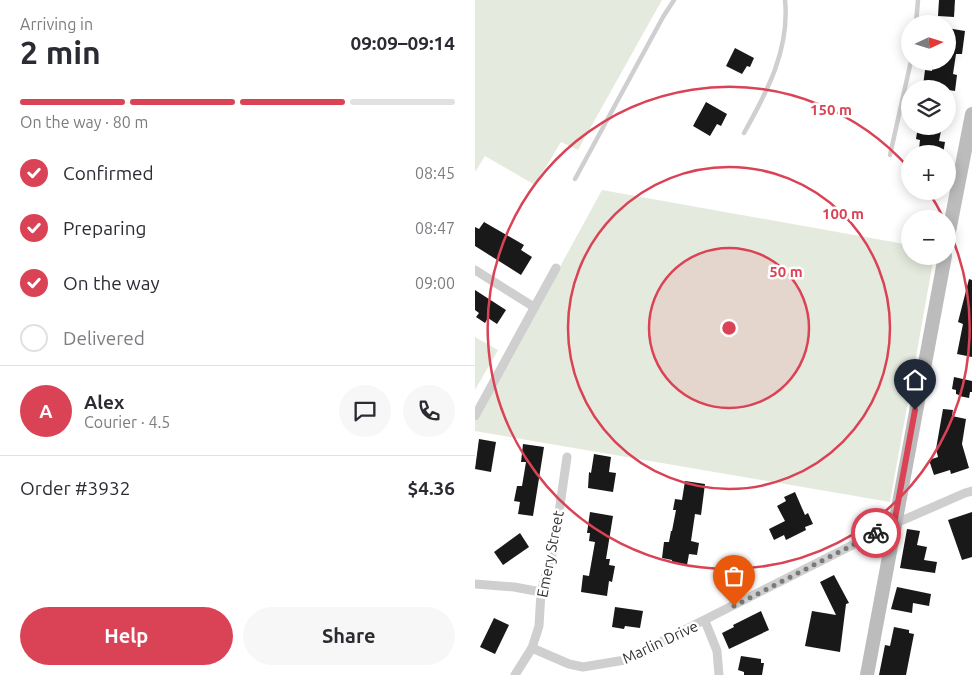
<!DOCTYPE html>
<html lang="en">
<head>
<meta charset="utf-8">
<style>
  :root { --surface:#fff; --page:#f7f7f7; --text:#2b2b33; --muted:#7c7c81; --line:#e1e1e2; --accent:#da4355 }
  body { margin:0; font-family:Ubuntu,sans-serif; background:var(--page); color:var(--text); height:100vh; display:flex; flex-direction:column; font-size:19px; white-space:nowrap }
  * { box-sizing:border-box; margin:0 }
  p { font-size:16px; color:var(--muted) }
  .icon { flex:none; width:28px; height:28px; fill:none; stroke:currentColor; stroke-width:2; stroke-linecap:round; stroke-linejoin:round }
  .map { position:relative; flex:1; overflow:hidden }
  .panel { display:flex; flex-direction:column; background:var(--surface); width:475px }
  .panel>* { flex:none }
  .needle { width:32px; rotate:86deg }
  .buttons { position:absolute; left:426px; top:15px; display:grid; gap:10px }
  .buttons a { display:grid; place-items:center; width:55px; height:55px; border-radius:50%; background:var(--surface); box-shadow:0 2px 12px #0003; font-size:25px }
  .pin { position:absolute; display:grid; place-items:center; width:42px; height:42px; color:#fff; margin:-51px -21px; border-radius:50% 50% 50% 0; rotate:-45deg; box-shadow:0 0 5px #0007 }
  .pin .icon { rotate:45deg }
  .courier { position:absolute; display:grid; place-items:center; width:50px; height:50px; margin:-25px; border:4px solid #da4355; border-radius:50%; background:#fff; color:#222; box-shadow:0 1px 6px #0007 }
  .headline em { font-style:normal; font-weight:600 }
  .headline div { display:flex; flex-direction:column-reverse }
  .headline { display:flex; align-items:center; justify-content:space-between; height:85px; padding:0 20px }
  h1 { font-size:32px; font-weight:600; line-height:38px }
  .bar { display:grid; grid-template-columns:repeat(4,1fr); gap:8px 5px; align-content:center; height:60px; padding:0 20px }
  .bar i { height:6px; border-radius:4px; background:var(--line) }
  .bar .current { background:var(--accent) }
  .bar p { grid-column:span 4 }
  .line { display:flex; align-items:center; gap:12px; padding:0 20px; border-top:1px solid var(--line) }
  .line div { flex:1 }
  .round { display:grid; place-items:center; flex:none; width:52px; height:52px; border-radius:26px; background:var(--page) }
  ol { padding:0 20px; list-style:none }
  li { display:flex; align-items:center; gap:15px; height:55px }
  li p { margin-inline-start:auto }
  li .icon { padding:5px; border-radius:50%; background:var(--accent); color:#fff; stroke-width:4 }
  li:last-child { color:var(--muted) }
  li i { width:28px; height:28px; border:2px solid var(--line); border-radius:50% }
  .primary-button { display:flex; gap:10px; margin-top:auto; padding:10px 20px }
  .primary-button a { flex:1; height:58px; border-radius:30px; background:var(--accent); color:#fff; font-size:20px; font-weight:600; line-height:58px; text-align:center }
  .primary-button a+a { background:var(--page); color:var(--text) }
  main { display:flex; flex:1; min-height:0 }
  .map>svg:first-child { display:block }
</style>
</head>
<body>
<main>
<section class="panel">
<div class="headline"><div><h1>2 min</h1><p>Arriving in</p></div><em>09:09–09:14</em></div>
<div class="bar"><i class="current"></i><i class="current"></i><i class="current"></i><i></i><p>On the way · 80 m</p></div>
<ol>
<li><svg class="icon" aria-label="check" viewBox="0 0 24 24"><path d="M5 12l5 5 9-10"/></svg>Confirmed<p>08:45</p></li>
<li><svg class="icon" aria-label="check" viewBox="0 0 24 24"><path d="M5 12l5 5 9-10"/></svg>Preparing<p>08:47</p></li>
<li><svg class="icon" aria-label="check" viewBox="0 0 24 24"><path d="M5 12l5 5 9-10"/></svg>On the way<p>09:00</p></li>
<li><i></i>Delivered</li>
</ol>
<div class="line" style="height:90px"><b class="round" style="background:var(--accent);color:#fff">A</b><div><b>Alex</b><p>Courier · 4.5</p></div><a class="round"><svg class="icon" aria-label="chat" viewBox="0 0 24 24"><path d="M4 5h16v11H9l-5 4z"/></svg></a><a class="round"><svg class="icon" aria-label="phone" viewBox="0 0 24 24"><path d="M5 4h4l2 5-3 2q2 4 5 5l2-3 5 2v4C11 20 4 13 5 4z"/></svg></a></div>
<div class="line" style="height:65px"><div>Order #3932</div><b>$4.36</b></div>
<div class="primary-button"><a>Help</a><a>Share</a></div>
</section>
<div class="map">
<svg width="497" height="675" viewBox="0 0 497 675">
  <rect width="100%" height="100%" fill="#fff"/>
  <!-- green -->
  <g fill="#e5eade">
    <polygon points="0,0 187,0 103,150 86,142 60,185 10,156 0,172"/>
    <polygon points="127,190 435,245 435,256 459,256 415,502 0,431 0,422"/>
    <polygon points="0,337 23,350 0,390"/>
  </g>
  <!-- building -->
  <g fill="#191919">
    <polygon points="464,0 480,0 479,17 463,16"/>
    <polygon points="472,28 490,31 487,54 481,54 478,74 482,75 480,91 448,86 450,70 457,71 458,61 472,61"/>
    <polygon points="260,48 279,58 275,67 272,66 267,74 251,66"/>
    <polygon points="231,102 252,114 246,126 242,124 235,136 218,126"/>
    <polygon points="443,126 467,126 464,141 470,142 468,154 445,154 446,149 444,149 445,140 441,139"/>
    <polygon points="9,222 49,245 46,250 57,257 46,275 0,246 0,227 4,229"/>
    <polygon points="494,279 497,280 497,357 482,354 488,324 483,322"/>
    <polygon points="0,290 31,310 22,324 13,318 10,323 1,317 4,313 0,310"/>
    <polygon points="479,377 497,381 497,392 495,392 494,398 484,396 484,395 481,394 481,390 477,389"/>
    <polygon points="468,409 478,410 477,416 491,419 487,444 494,468 476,474 475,470 459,475 454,460 463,457 461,449"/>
    <polygon points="4,439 21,442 16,472 0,469"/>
    <polygon points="48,444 69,447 58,516 43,514 45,502 39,501 42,486 47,486 51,462 46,462"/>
    <polygon points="119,454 136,457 134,472 141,473 138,492 113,488 114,472 116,473"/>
    <polygon points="210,481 230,484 226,515 220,514 216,541 224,543 222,555 214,554 212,565 197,563 197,560 187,558 189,542 194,542 196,531 197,531 201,510 198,510 200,499 207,500"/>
    <polygon points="320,492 330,515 333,513 338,524 330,527 331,530 311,540 309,535 299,540 294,529 310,521 302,506 311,501 309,497"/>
    <polygon points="115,512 138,516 131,559 135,559 134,565 140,566 137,582 134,581 132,596 106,592 108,575 114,576 120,542 114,541 115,533 112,533"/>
    <polygon points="497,512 497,557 487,560 473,520"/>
    <polygon points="432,529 445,531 442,545 452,547 449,560 462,562 460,573 425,568"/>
    <polygon points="45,533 54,547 28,565 19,552"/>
    <polygon points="359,575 374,603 371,604 365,652 330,646 337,611 361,615 345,582"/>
    <polygon points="422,587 456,594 454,606 438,603 437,613 416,609"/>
    <polygon points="140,607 168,611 165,628 150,626 149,629 137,627"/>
    <polygon points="286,611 294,630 254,649 247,633 259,627 258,625"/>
    <polygon points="19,618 34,625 20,654 5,647"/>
    <polygon points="419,627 434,630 434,633 439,634 431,675 404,675 410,645 415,646"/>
    <polygon points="266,656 286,659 286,663 289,663 287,675 269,675 269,672 263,670"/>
  </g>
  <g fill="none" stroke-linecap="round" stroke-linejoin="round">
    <!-- lane -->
    <g stroke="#cfcfcf" stroke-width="4.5">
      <polyline points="441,24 443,0"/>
      <path d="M269,133C292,92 315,49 310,0"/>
      <polyline points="415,155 436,61"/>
      <polyline points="100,179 188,17 199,0"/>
    </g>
    <!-- street -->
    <g stroke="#cfcfcf" stroke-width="9">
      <polyline points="0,270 59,307"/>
      <polyline points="0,416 81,268"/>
      <polyline points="0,584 39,587 66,592"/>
      <polyline points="230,621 242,651 244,675"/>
      <polyline points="57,648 94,664 108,667 150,660 419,524 490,493 497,491"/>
      <polyline points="40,675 57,648 64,626 66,592 79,547 92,457"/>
    </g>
    <!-- secondary -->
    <g stroke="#bcbcbc" stroke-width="14">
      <polyline points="472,242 497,114"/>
      <polyline points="392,675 470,256"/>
    </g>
  </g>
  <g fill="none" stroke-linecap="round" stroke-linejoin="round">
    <!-- done -->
    <polyline stroke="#7a7a7a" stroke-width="5" stroke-dasharray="0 9" points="259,606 401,533"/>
    <!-- route -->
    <polyline stroke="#da4355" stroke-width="6" points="401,533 419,524 440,410"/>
  </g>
  <!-- distance rings -->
  <circle cx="254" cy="328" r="80" fill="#da4355" fill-opacity=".12"/>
  <g fill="none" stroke="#da4355" stroke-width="2.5">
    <circle cx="254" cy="328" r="80"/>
    <circle cx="254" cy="328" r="161"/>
    <path d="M453 191A241 241 0 0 1 469 219M473 228A241 241 0 1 1 434 168"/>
  </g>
  <g text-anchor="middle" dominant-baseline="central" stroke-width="5" stroke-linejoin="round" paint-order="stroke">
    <!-- street labels -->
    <g font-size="15" fill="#323232" stroke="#fff">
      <text transform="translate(75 554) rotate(-79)">Emery Street</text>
      <text transform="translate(185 642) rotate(-25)">Marlin Drive</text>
    </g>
  </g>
  <circle cx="254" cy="328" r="8" fill="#da4355" stroke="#fff" stroke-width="2.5"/>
  <g font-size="15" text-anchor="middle" font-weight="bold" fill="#da4355" stroke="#fff" stroke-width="5" stroke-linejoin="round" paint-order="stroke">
    <text x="356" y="115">150 m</text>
    <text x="368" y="219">100 m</text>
    <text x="311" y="277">50 m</text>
  </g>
</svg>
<div class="buttons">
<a><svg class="needle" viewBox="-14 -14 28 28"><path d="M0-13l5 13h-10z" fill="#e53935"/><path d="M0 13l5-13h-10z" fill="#7c7c81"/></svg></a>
<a><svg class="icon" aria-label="layers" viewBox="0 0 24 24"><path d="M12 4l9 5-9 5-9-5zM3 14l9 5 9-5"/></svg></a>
<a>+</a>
<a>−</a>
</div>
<div class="pin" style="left:259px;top:606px;background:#ea580c"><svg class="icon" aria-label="bag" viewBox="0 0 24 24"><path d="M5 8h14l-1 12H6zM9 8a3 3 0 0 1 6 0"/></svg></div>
<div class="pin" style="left:440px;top:410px;background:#1f2937"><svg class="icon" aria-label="home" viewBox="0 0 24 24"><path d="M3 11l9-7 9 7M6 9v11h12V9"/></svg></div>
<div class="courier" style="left:401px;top:533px"><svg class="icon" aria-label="bike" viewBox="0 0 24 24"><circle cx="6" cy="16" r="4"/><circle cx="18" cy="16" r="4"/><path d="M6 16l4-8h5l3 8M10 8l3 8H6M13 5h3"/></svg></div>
</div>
</main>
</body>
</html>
